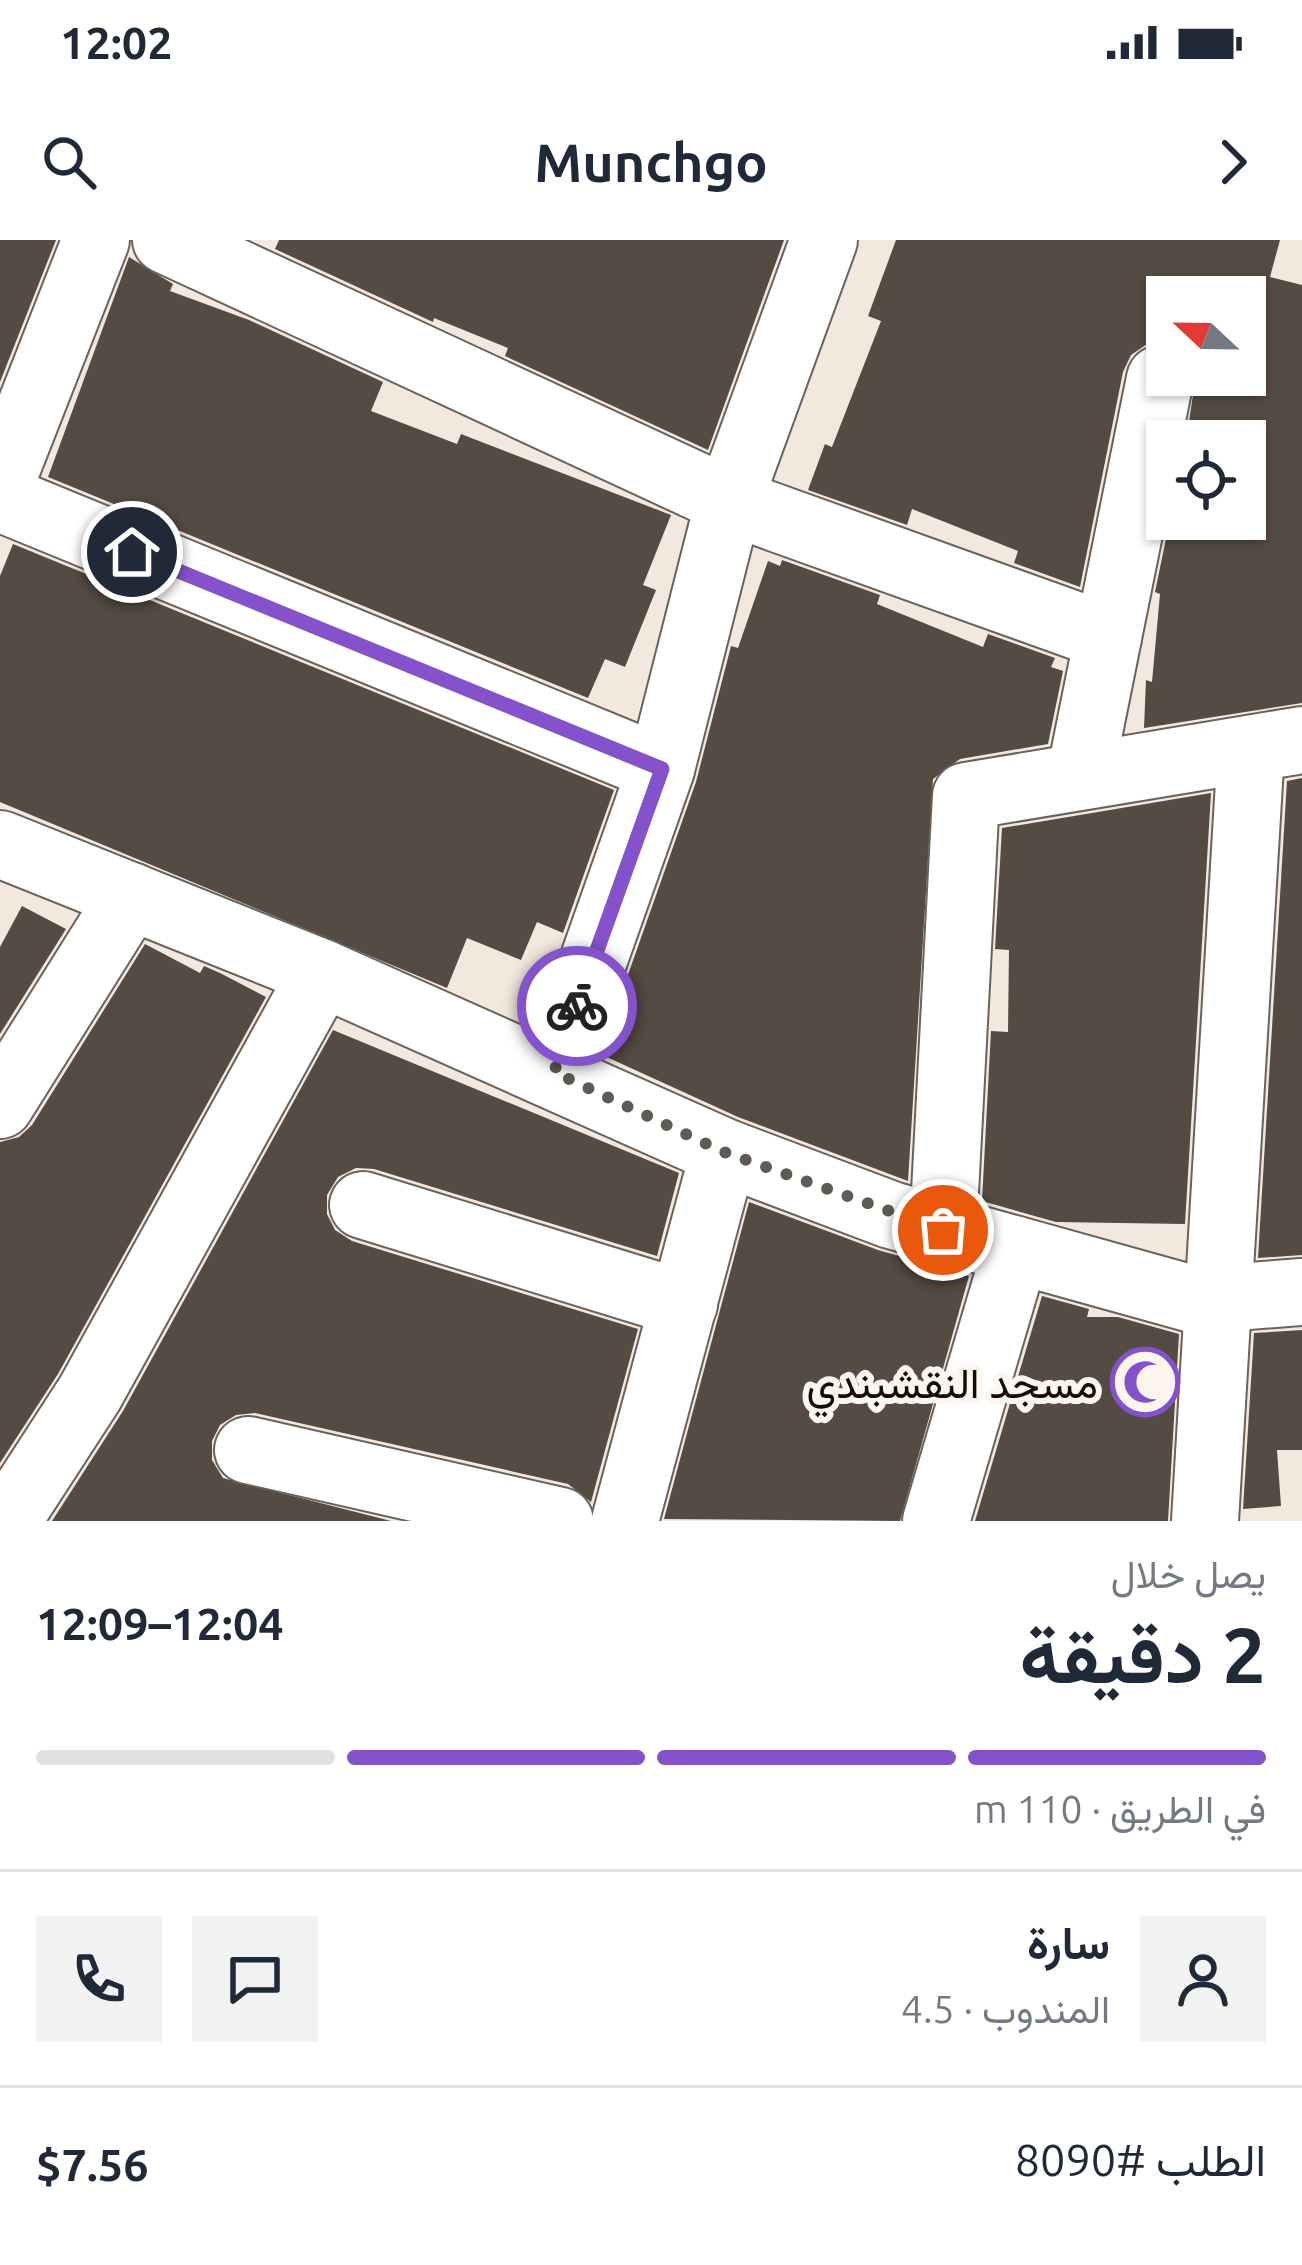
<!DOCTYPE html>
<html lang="ar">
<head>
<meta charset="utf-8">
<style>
  :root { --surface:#fff; --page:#f2f2f3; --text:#1f2937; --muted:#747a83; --line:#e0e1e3; --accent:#8453cc }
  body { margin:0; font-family:Ubuntu,Vazirmatn,sans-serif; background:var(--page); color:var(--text); direction:rtl; height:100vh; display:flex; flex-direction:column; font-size:45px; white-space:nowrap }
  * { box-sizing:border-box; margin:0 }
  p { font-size:39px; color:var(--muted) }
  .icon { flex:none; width:66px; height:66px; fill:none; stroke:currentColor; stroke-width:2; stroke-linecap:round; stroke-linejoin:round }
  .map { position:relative; height:1281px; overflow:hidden; direction:ltr }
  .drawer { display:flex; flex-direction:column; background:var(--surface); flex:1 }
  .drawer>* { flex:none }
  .needle { width:78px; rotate:292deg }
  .controls { position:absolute; left:1146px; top:36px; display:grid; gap:24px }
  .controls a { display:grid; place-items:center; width:120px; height:120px; border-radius:0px; background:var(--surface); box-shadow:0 3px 9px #0004; font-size:60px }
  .pin { position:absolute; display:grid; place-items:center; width:102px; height:102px; color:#fff; margin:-51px; border:6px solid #fff; border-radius:50%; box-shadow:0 3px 12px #0007 }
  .courier { position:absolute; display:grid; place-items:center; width:120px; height:120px; margin:-60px; border:9px solid #8453cc; border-radius:50%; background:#fff; color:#222; box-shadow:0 3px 15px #0007 }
  .headline em { font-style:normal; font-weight:700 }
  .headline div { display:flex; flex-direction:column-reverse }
  .headline { display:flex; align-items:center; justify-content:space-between; height:204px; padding:0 36px }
  h1 { font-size:78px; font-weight:700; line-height:90px }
  .bar { display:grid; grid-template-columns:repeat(4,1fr); gap:18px 12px; align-content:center; height:144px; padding:0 36px }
  .bar i { height:15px; border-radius:9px; background:var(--line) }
  .bar .active { background:var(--accent) }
  .bar p { grid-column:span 4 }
  .line { display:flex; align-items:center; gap:30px; padding:0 36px; border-top:3px solid var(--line) }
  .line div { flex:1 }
  .round { display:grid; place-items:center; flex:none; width:126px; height:126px; border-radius:0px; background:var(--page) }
  .status { display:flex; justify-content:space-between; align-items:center; height:84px; padding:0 60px; background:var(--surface); direction:ltr }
  .status svg { height:33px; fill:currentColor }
  header { display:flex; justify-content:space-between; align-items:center; height:156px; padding:0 36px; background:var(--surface); font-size:54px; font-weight:700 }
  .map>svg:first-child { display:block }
</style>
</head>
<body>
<div class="status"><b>12:02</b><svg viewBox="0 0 49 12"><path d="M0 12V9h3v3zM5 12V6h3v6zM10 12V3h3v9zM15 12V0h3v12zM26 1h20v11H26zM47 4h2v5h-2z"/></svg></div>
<header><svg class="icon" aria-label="forward" viewBox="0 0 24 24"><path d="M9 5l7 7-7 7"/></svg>Munchgo<svg class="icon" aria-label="search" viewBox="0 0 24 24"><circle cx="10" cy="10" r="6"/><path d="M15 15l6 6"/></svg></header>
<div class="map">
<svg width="1302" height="1281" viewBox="0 0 1302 1281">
  <rect width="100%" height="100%" fill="#f2e8de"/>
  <!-- building -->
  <g fill="#544b43">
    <polygon points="0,0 56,0 0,142"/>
    <polygon points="279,0 784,0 708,210 505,116 508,108 434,78 433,82 275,9"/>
    <polygon points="896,0 1280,0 1270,37 1302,45 1302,463 1144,488 1146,440 1152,442 1160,354 1155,352 1170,279 1245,279 1245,201 1186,201 1196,135 1245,135 1245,57 1167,57 1167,102 1147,104 1131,115 1123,132 1080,347 1014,323 1018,311 912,269 907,285 808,250 825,204 832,207 881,81 868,76"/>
    <polygon points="129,17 173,44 170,51 249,80 383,142 371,171 457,204 461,194 671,275 643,345 656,350 625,427 605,419 588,458 48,237"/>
    <polygon points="13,304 614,550 563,693 537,682 521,720 467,698 447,748 0,562 0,336"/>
    <polygon points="782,320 880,355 877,364 983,407 988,394 1055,418 1051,427 1063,431 1048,504 960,519 933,539 908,941 738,877 600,814 696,542 731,406 738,408 768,321 780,326"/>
    <polygon points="1302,538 1302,1015 1258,1018 1287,541"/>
    <polygon points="1211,553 1185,984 1056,982 982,961 991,791 1008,792 1009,710 995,709 1002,588"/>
    <polygon points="22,666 66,689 0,794 0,707"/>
    <polygon points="145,704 200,733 204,726 220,733 266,757 58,1134 0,1223 0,902 19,897 32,885"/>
    <polygon points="333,790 679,933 657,1016 374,929 356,928 338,937 327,955 327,974 335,990 352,1001 638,1089 591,1262 568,1244 255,1173 236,1175 220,1185 212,1201 212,1220 223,1238 391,1281 52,1281 123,1171"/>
    <polygon points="749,962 878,1010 969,1036 900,1281 664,1279"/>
    <polygon points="1042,1056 1089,1069 1087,1077 1118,1077 1179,1094 1168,1281 975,1281"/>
    <polygon points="1302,1090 1302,1210 1277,1210 1281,1266 1243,1269 1254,1093"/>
  </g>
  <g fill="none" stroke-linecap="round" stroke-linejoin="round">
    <defs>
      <g id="minor">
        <polyline points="166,0 729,261 1108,397 1080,536"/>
        <polyline points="0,245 96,0"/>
        <polyline points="0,258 661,529"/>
        <polyline points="1108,397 1160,139"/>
        <polyline points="0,604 322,733 724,912 891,975 1196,1060 1302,1052"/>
        <polyline points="554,832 661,529 729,261 824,0"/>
        <polyline points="0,865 131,656"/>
        <polyline points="363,965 684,1064"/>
        <polyline points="943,990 966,556 1302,500"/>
        <polyline points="248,1210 560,1281"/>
        <polyline points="7,1281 90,1153 322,733"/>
        <polyline points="625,1281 724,912"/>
        <polyline points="936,1281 1016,1010"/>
        <polyline points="1205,1281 1251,509"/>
      </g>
    </defs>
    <!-- minor casing -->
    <use href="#minor" stroke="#6b625a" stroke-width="70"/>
    <!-- minor -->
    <use href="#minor" stroke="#fff" stroke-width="66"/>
  </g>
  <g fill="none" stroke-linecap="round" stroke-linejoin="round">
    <!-- done -->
    <polyline stroke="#5f5a54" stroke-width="12" stroke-dasharray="0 21.6" points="577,766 554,832 724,912 943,990"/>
    <!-- route -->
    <polyline stroke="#8453cc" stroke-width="15" points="132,312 662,529 577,766"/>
  </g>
  <!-- icons -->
  <defs>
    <symbol id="mosque-ring" viewBox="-11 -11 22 22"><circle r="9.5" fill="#fef6ee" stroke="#8453cc" stroke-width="1.5"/><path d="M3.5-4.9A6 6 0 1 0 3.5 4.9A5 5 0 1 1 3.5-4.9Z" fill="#8453cc"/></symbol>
  </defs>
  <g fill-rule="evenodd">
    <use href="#mosque-ring" x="1107" y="1104" width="76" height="76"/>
  </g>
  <g text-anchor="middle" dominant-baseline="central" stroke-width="12" stroke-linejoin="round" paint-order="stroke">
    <!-- poi labels -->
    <g font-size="42" fill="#100d09" stroke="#fef6ee" text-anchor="end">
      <text x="1098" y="1142">مسجد النقشبندي</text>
    </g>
  </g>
</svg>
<div class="controls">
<a><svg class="needle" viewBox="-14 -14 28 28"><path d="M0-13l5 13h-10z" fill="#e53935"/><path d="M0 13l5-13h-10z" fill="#747a83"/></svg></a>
<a><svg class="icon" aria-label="locate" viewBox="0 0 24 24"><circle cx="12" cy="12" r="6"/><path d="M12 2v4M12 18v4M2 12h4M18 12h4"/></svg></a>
</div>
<div class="pin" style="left:943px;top:990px;background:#ea580c"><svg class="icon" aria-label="bag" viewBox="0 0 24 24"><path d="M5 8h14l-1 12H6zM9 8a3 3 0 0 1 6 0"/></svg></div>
<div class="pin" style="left:132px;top:312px;background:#1f2937"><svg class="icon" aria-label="home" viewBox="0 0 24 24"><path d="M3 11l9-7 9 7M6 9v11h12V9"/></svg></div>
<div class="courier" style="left:577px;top:766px"><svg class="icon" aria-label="bike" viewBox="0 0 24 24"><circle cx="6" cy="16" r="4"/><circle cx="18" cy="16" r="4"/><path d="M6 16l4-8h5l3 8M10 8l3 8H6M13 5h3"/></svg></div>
</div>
<section class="drawer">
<div class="headline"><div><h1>2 دقيقة</h1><p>يصل خلال</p></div><em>12:04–12:09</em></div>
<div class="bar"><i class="active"></i><i class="active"></i><i class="active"></i><i></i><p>في الطريق · 110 m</p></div>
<div class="line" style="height:216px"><a class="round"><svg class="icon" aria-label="person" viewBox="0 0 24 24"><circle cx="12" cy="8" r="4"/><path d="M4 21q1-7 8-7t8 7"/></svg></a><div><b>سارة</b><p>المندوب · 4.5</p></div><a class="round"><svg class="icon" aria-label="chat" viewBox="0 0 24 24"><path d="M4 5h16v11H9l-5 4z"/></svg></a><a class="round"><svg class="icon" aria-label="phone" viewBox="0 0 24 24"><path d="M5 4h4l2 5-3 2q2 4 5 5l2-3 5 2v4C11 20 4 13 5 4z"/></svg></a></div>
<div class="line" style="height:156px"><div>الطلب #8090</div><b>$7.56</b></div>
</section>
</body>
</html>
